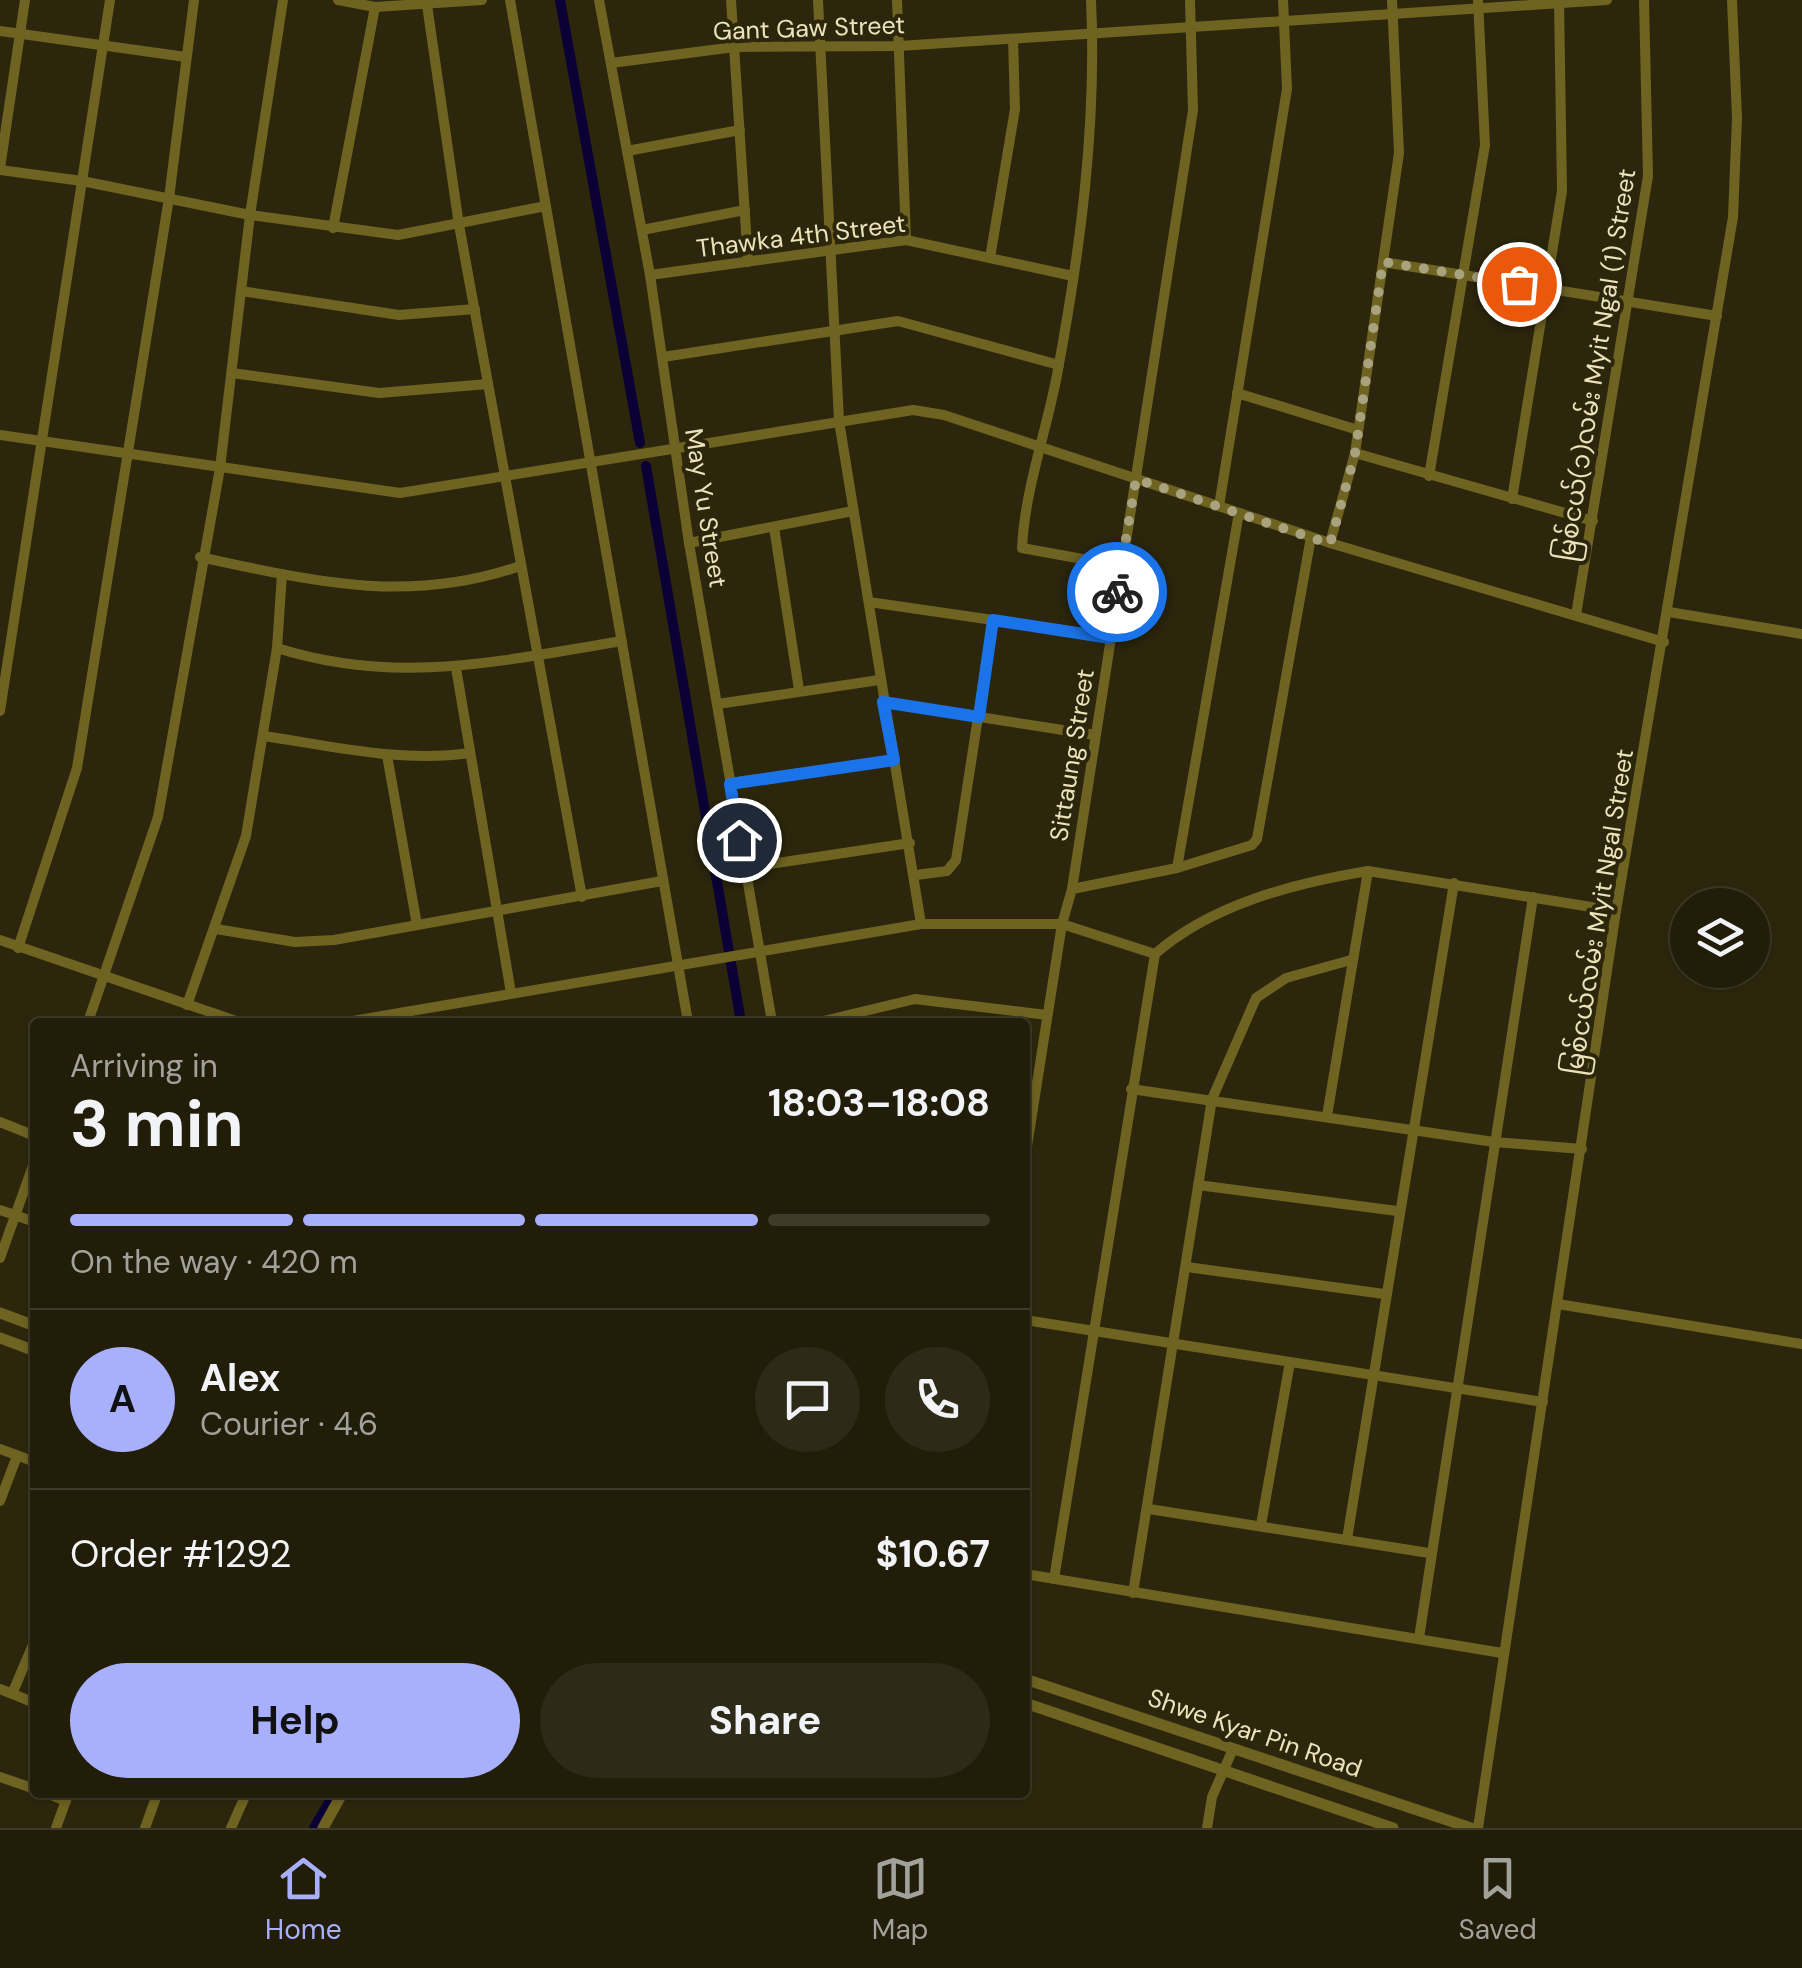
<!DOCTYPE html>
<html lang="en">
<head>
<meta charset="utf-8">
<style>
  :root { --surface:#211d09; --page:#2d2a17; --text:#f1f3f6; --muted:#a2a29c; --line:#3e3b2a; --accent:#a8b0fc }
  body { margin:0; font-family:"DM Sans","Noto Sans Myanmar",sans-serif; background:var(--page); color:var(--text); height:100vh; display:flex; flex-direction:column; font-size:38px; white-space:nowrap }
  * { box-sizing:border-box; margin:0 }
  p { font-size:32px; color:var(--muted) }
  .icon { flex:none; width:55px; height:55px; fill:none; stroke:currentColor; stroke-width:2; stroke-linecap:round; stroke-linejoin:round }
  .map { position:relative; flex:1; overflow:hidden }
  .details { position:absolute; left:30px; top:1018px; width:1000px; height:780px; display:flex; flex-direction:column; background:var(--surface); border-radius:10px; box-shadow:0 2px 8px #0004,0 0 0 2px var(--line) }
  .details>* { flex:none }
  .tools { position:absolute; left:1670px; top:888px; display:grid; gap:20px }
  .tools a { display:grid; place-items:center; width:100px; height:100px; border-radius:50%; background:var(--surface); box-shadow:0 2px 8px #0004,0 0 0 2px var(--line); font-size:50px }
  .pin { position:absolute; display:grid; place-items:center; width:85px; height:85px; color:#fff; margin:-42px; border:5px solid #fff; border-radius:50%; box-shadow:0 2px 10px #0007 }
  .courier { position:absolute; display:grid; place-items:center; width:100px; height:100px; margin:-50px; border:8px solid #1a73e8; border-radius:50%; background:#fff; color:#222; box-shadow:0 2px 12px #0007 }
  .headline em { font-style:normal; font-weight:700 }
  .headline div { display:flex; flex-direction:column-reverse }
  .headline { display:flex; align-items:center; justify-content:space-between; height:170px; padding:0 40px }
  h1 { font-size:65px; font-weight:700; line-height:75px }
  .bar { display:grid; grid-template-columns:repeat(4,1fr); gap:15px 10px; align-content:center; height:120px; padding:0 40px }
  .bar i { height:12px; border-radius:8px; background:var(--line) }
  .bar .active { background:var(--accent) }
  .bar p { grid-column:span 4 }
  .line { display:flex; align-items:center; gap:25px; padding:0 40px; border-top:2px solid var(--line) }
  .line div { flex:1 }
  .round { display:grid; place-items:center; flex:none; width:105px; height:105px; border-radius:52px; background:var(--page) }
  .primary-button { display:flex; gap:20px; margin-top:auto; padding:20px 40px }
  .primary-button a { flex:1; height:115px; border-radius:60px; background:var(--accent); color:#111; font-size:40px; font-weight:700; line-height:115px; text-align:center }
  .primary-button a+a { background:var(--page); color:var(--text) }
  .tab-bar { display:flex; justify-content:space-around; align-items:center; height:140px; border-top:2px solid var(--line); background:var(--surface); font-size:28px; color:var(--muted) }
  .tab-bar a { display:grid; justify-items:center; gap:5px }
  .tab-bar .active { color:var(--accent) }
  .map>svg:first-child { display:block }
</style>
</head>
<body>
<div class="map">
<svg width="1802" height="1828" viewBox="0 0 1802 1828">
  <rect width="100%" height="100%" fill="#2c270c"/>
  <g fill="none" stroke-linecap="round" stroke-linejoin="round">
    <!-- canal -->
    <g stroke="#0a0035" stroke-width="10">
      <polyline points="560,0 640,443"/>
      <polyline points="646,466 741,1022"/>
      <polyline points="314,1828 335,1792"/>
    </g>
    <!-- minor -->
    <g stroke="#6f6322" stroke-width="10">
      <polyline points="338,0 375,7 482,0"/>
      <polyline points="510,0 688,1022"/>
      <polyline points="599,0 650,275 689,543 772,1022"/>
      <polyline points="731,0 748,262"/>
      <polyline points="818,0 839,421 921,924"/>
      <polyline points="897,0 906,240"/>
      <path d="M1091,0C1097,125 1080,252 1057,375C1046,433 1025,489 1022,548L1121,566"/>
      <polyline points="427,5 459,225 582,897"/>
      <polyline points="0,31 186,57"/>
      <polyline points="611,63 735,47 899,46 1607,0"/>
      <polyline points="627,151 740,130"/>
      <polyline points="0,168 25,0"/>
      <polyline points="0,170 82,181 250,215 398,235 546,206"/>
      <polyline points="333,228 375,7"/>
      <polyline points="642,230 745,210"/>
      <polyline points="990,258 1015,109 1013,39"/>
      <polyline points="1383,262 1717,316"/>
      <polyline points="650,275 906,240 1073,276"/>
      <polyline points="241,291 399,315 475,309"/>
      <polyline points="663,357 898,321 1059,365"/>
      <polyline points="232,373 379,393 488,384"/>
      <polyline points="1237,393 1358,430"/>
      <polyline points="0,435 400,493 913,410 944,415 1330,543 1664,642"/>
      <polyline points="1355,453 1593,521"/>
      <polyline points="1429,476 1485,145 1478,0"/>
      <polyline points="1512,499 1562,191 1559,0"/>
      <polyline points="1219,506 1287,89 1283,0"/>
      <polyline points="774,527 799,690"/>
      <polyline points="689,543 853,511"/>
      <polyline points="1330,543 1355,453 1399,153 1392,0"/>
      <path d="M200,557C312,581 408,605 520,566"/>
      <polyline points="869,602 1110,637"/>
      <polyline points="1669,612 1802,634"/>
      <polyline points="1576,615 1648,176 1644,0"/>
      <path d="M277,648C397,686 500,661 622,641"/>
      <polyline points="456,668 511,993"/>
      <polyline points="883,702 1095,735"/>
      <polyline points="718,704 879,680"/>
      <polyline points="0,711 110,0"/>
      <path d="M264,736C332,746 401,763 470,753"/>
      <polyline points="387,755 417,925"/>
      <polyline points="730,783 894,760"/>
      <polyline points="744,868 910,843"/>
      <polyline points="1177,868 1239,513"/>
      <polyline points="916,875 947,871 956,860 993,620"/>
      <polyline points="1072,889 1177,868 1252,845 1257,839 1311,537"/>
      <polyline points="216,929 295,942 334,940 662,881"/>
      <polyline points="0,940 239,1022"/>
      <polyline points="18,948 77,768 169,198 194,0"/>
      <polyline points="187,1005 246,836 277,648 282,574"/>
      <polyline points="88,1022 158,817 220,468 250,215 283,0"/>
      <polyline points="347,1022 921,924 1062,924 1155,954"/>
      <polyline points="819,1022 915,999 1047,1015"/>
      <polyline points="1131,1089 1494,1142 1582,1149"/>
      <polyline points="1327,1116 1368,871"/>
      <polyline points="0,1122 35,1136"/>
      <polyline points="1025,1159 1062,924 1072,889 1193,110 1190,0"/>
      <polyline points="1198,1185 1397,1211"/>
      <polyline points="0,1210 35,1222"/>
      <polyline points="0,1258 35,1160"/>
      <polyline points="1187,1267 1384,1294"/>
      <polyline points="1558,1304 1802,1344"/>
      <polyline points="1025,1320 1543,1402"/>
      <polyline points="0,1449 35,1462"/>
      <polyline points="0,1501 17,1456"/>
      <polyline points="1149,1509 1429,1553"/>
      <polyline points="1261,1525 1290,1362"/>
      <polyline points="1347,1539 1454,883"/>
      <polyline points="1025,1574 1502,1653"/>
      <path d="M1054,1579L1155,954C1212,904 1295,883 1368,871L1616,911"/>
      <polyline points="1133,1593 1212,1099 1256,998 1286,978 1351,960"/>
      <polyline points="1419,1638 1533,897"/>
      <polyline points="0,1689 35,1703"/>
      <polyline points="12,1694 35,1640"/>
      <polyline points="0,1777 35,1789"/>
      <polyline points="44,1792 66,1801"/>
      <polyline points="56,1828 69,1792"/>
      <polyline points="145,1828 158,1792"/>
      <polyline points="231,1828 247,1792"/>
      <polyline points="1207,1828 1212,1797 1233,1749"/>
      <polyline points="1478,1828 1616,911 1733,217 1737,118 1732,0"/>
    </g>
    <!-- tertiary -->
    <g stroke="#6f6322" stroke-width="11">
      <polyline points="0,1313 35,1326"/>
      <polyline points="0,1338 35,1351"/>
      <polyline points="1025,1679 1471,1828"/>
      <polyline points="1025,1703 1393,1828"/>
      <polyline points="323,1828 343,1792"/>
    </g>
  </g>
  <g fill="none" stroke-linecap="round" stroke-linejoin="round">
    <!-- done -->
    <polyline stroke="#a8a27e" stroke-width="10" stroke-dasharray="0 18" points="1117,592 1136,479 1330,544 1355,454 1383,262 1519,284"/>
    <!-- route -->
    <polyline stroke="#1a73e8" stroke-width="12" points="739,840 730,784 894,760 883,702 979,717 993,620 1110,638 1117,592"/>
  </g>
  <g text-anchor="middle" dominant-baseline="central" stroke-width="8" stroke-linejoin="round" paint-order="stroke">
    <!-- street labels -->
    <g font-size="25" fill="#ebe4bb" stroke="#2c270c">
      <text transform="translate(809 28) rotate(-2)">Gant Gaw Street</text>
      <text transform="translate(801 236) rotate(-7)">Thawka 4th Street</text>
      <text transform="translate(1596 365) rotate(-81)">မြစ်ငယ်(၁)လမ်း Myit Ngal (1) Street</text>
      <text transform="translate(706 508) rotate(81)">May Yu Street</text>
      <text transform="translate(1072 755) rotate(-81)">Sittaung Street</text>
      <text transform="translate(1599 912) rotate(-81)">မြစ်ငယ်လမ်း Myit Ngal Street</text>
      <text transform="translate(1255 1733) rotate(19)">Shwe Kyar Pin Road</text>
    </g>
  </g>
</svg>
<div class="tools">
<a><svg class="icon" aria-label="layers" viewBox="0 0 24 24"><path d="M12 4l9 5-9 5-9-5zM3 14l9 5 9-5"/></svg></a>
</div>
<div class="pin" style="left:1519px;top:284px;background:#ea580c"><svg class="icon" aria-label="bag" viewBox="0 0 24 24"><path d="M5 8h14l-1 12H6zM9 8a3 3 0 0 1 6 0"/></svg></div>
<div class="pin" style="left:739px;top:840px;background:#1f2937"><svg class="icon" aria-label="home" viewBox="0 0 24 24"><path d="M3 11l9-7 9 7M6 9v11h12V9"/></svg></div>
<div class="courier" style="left:1117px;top:592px"><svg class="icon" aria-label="bike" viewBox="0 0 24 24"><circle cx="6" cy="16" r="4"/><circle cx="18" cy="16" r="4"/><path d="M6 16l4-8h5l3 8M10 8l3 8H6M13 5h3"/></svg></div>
<section class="details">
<div class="headline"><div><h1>3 min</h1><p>Arriving in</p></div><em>18:03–18:08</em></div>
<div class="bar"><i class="active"></i><i class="active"></i><i class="active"></i><i></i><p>On the way · 420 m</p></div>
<div class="line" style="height:180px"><b class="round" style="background:var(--accent);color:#111">A</b><div><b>Alex</b><p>Courier · 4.6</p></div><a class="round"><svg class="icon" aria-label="chat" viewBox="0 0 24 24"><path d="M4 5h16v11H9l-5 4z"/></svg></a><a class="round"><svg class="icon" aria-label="phone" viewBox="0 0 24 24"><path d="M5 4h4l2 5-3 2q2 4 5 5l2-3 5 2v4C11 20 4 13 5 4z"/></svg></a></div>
<div class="line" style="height:130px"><div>Order #1292</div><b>$10.67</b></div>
<div class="primary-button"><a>Help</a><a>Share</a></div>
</section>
</div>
<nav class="tab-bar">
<a class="active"><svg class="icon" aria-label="home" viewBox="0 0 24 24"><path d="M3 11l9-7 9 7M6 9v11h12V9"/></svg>Home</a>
<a><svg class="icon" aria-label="map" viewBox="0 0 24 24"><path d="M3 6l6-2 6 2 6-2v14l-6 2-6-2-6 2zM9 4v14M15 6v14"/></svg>Map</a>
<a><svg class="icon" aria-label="saved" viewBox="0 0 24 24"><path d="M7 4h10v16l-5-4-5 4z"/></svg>Saved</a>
</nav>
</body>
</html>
